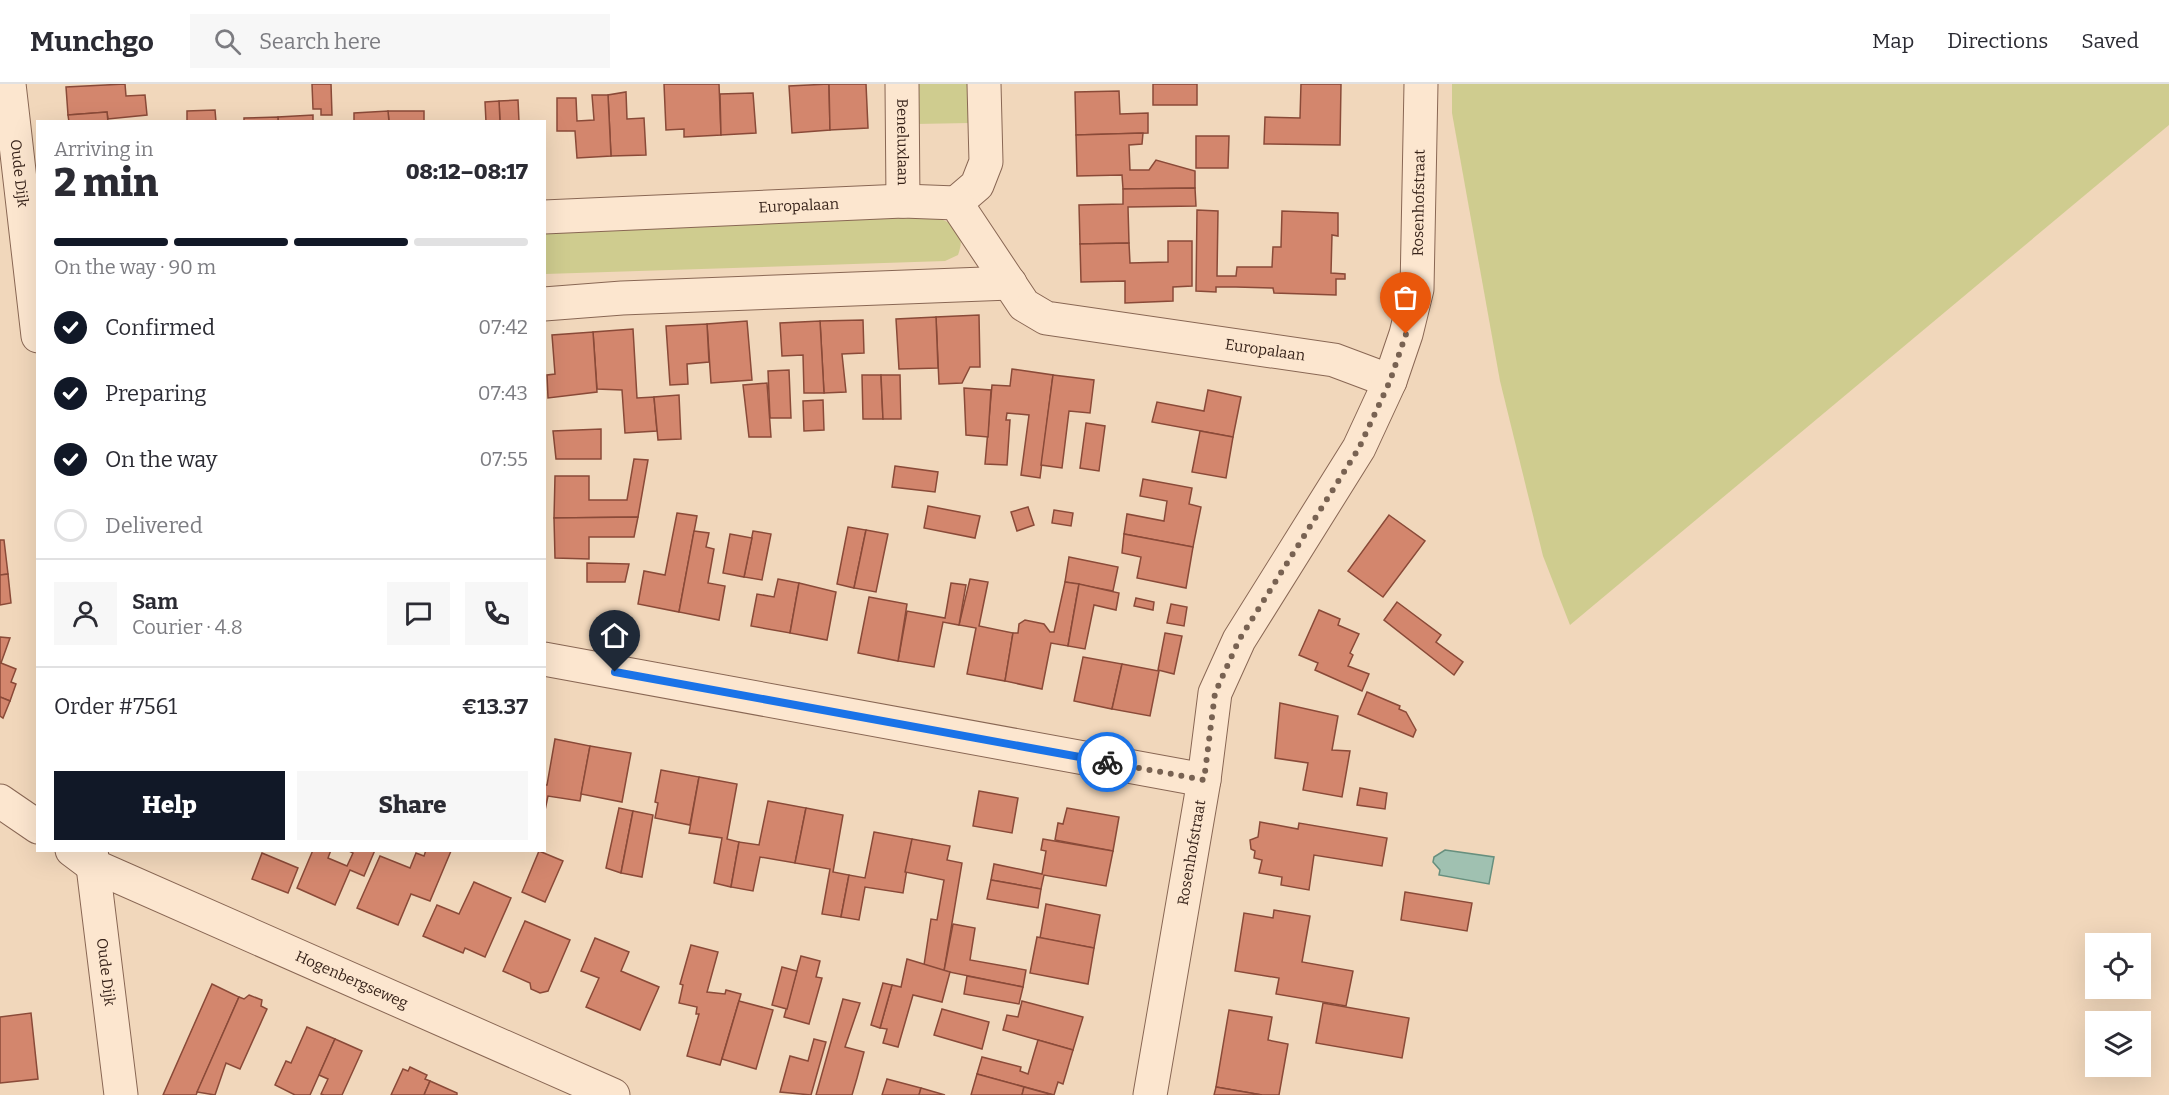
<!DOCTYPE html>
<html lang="en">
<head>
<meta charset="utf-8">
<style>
  :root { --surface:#fff; --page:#f7f7f7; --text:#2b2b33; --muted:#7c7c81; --line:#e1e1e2; --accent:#111827 }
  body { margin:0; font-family:Bitter,serif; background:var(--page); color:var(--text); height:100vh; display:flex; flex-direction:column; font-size:22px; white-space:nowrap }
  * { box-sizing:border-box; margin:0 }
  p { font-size:20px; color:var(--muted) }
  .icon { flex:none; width:33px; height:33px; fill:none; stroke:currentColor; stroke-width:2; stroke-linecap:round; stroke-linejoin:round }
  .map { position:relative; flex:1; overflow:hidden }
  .sheet { position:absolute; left:36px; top:36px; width:510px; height:732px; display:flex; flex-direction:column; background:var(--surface); border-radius:0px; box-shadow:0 6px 24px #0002 }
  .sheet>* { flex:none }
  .tools { position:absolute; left:2085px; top:849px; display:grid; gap:12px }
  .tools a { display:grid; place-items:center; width:66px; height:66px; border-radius:0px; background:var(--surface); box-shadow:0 6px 24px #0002; font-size:30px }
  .pin { position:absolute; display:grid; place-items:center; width:51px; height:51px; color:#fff; margin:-62px -26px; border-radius:50% 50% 50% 0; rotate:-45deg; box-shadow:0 0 6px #0007 }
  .pin .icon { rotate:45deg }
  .courier { position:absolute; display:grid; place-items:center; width:60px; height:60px; margin:-30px; border:4px solid #1a73e8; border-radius:50%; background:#fff; color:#222; box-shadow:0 2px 8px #0007 }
  .summary em { font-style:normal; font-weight:800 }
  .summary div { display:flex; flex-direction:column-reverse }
  .summary { display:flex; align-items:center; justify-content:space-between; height:102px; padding:0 18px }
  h1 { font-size:39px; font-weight:800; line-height:45px }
  .bar { display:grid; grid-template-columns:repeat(4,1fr); gap:9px 6px; align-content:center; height:72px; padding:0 18px }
  .bar i { height:8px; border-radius:4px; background:var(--line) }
  .bar .active { background:var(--accent) }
  .bar p { grid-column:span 4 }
  .line { display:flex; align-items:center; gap:15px; padding:0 18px; border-top:2px solid var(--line) }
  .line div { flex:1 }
  .round { display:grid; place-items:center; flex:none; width:63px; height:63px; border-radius:0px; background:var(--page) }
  ol { padding:0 18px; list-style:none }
  li { display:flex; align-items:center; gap:18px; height:66px }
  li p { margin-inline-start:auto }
  li .icon { padding:6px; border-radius:50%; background:var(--accent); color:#fff; stroke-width:4 }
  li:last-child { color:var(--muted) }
  li i { width:33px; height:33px; border:3px solid var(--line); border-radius:50% }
  .action { display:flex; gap:12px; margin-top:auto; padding:12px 18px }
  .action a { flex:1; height:69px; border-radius:0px; background:var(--accent); color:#fff; font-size:24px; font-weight:800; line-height:69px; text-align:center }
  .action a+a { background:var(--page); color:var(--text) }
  header { display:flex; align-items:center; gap:36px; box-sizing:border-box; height:84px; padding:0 30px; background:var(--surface); border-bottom:2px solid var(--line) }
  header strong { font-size:28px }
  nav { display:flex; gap:33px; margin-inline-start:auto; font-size:21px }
  .search { width:420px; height:54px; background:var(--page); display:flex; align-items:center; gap:15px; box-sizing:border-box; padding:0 21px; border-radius:0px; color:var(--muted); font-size:22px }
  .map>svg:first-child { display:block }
</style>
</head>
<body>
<header>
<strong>Munchgo</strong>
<div class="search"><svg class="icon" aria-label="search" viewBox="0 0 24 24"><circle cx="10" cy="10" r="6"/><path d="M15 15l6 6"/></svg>Search here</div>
<nav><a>Map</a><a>Directions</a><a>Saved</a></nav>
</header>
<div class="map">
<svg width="2169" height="1011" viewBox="0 0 2169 1011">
  <rect width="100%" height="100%" fill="#f1d7bb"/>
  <!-- green -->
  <g fill="#cfcc8f">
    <polygon points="915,0 969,0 970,39 915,40"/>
    <polygon points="1452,0 2169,0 2169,41 1570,541 1543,472 1500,297 1452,29"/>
    <path d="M923,131C945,134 969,143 958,171L945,177L545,190L544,149Z"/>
  </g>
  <!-- water -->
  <polygon fill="#a0c1b1" stroke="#678f7e" stroke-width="1.5" points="1445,766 1494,773 1489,800 1439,791 1440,786 1433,778 1434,773"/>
  <!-- building -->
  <g fill="#d3866d" stroke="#8a4a38" stroke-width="1.5">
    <polygon points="125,0 126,12 145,11 147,31 108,35 107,28 68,31 66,3"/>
    <polygon points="312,0 331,0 332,31 321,31 321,25 313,25"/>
    <polygon points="664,0 719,0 721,51 684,53 684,45 666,46"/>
    <polygon points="829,0 830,46 792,49 789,2"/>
    <polygon points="829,0 866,0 868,44 830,46"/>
    <rect x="1153" y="0" width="44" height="21"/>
    <polygon points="1301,0 1341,0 1340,61 1264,60 1265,33 1300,34"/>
    <polygon points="1119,7 1120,30 1148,29 1148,49 1076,51 1075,8"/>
    <polygon points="626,8 627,35 644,34 646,71 611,72 608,11"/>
    <polygon points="753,9 756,49 721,51 720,10"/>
    <polygon points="592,11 608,11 611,72 577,74 575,47 557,47 557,14 576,14 577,37 594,36"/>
    <polygon points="518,16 519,38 500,38 499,17"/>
    <polygon points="499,17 500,38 486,38 485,18"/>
    <polygon points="215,26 216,38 187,38 187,27"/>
    <polygon points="388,27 424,27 424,38 389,38"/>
    <polygon points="388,27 389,38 354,38 354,29"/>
    <polygon points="107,28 108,38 69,38 68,31"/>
    <polygon points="313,31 313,38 278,38 278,33"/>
    <polygon points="278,33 278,38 244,38 244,34"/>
    <polygon points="1143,49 1142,60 1129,61 1130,86 1149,86 1156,76 1195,87 1195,104 1123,105 1122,91 1077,92 1076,51"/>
    <polygon points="1196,52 1229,52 1228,84 1196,84"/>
    <polygon points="1195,104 1196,122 1128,123 1129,159 1080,160 1079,121 1123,120 1123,105"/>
    <polygon points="1197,126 1218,127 1217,192 1236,192 1237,183 1272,183 1273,163 1281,163 1282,127 1338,129 1338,152 1332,151 1331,189 1345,190 1345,195 1336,195 1336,211 1274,209 1273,204 1236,203 1216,203 1216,208 1196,207"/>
    <polygon points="1168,157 1192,157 1192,202 1173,203 1173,217 1125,219 1125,197 1081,198 1080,160 1129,159 1130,179 1168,178"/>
    <polygon points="979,231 980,283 970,283 962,299 939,300 936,233"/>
    <polygon points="936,233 938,284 899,285 896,235"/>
    <polygon points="863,236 864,269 842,270 846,308 824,309 820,237"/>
    <polygon points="747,237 752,296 711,299 707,240"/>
    <polygon points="820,237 824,309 804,309 803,271 782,272 780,239"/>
    <polygon points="707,240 709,278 687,280 688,300 670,301 666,242"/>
    <polygon points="633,245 637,314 654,313 657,347 625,349 622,306 597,305 593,248"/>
    <polygon points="593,248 597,308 548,314 547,291 555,290 552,251"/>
    <polygon points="1012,285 1053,291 1040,394 1021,391 1029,331 1007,329 1006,336 1010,336 1007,381 985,380 992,301 1010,302"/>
    <polygon points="789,286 791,334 770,334 768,287"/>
    <polygon points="862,291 881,291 883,335 863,335"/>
    <polygon points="881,291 900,291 901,335 883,335"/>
    <polygon points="1053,291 1094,296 1090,329 1069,327 1062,384 1041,381"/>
    <polygon points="767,299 771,353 749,353 743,301"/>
    <polygon points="964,304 991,306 988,353 966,351"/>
    <polygon points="1208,306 1241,313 1233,353 1152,338 1157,318 1204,327"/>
    <polygon points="679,311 681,355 658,356 654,313"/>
    <polygon points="823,316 824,346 804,347 803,317"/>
    <polygon points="1086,339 1105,342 1099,387 1080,384"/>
    <polygon points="601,345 601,375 556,375 553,347"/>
    <polygon points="1200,347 1233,353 1226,394 1192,388"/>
    <polygon points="634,375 648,376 638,433 554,434 555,392 589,392 589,416 627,416"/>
    <polygon points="895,382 938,388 935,408 892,403"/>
    <polygon points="1143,395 1192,404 1189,420 1201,423 1193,463 1124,450 1127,430 1164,437 1167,417 1140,412"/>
    <polygon points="928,422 980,432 975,454 924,444"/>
    <polygon points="1028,423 1034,441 1017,447 1011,428"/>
    <polygon points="1054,426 1073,429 1071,442 1052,439"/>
    <polygon points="677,429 697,432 679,528 638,520 644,487 665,491"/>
    <polygon points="1389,431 1425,457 1383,513 1348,487"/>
    <polygon points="638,433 634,453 589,453 589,475 555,474 554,434"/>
    <polygon points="848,443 866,446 854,504 837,500"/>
    <polygon points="866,446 888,450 876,508 854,504"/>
    <polygon points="694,447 709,449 706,463 714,465 708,499 725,502 719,536 679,528"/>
    <polygon points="753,447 771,450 762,496 744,493"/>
    <polygon points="730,450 752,454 744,493 723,489"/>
    <polygon points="1124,450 1193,463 1186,504 1137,494 1141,473 1122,469"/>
    <polygon points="0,456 4,456 8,490 0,491"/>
    <polygon points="1069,473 1118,483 1113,507 1065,498"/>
    <polygon points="587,479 629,480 625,498 587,498"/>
    <polygon points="8,490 11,519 0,521 0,491"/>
    <polygon points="778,495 799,499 790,549 751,542 757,510 774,513"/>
    <polygon points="970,495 988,498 979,542 1013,549 1005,597 967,590 976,544 959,541"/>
    <polygon points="1065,498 1079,500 1068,562 1051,559 1042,605 1005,597 1013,549 1018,549 1019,540 1025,536 1044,540 1050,548 1054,548"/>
    <polygon points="799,499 836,508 827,556 790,549"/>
    <polygon points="951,499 966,501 959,541 943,538 934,583 898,577 907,527 945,534"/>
    <polygon points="1079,500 1119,509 1116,526 1094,521 1085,565 1068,562"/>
    <polygon points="869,513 907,520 898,577 858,569"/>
    <polygon points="1136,514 1154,518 1153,526 1134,522"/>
    <polygon points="1397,518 1441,551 1436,558 1463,578 1454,591 1384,536"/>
    <polygon points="1171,520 1187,523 1184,542 1167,539"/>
    <polygon points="1319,526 1340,535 1338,541 1359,550 1350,569 1353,571 1348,582 1369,590 1362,607 1315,586 1318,579 1299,571"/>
    <polygon points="1165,549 1182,552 1174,590 1158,586"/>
    <polygon points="0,553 10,554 1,579 16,585 11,598 16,600 10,617 0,613"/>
    <polygon points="1083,573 1122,580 1112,625 1074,617"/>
    <polygon points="1122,580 1159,587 1150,632 1112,625"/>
    <polygon points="1367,608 1400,622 1399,625 1406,628 1416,646 1413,653 1358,630"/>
    <polygon points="0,613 10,617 3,634 0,632"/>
    <polygon points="1280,619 1338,632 1332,666 1350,667 1342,713 1303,706 1308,679 1275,674"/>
    <polygon points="555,655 590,662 580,717 548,712 544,731 544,701 547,701"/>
    <polygon points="590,662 631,669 622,718 581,710"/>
    <polygon points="661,686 699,693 690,741 655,734 658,719 655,718"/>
    <polygon points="699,693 737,700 727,755 739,758 731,803 714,799 722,754 689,749"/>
    <polygon points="1360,704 1387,709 1385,725 1357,721"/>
    <polygon points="979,707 1018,714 1012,749 973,742"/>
    <polygon points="768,717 806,724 795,779 760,773 753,807 731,803 739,758 759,761"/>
    <polygon points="619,724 633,727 621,789 606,784"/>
    <polygon points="806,724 843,731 833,788 849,791 841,833 822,830 830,785 795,779"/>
    <polygon points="1067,724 1119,733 1113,767 1055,756 1058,739 1063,740"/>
    <polygon points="633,727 653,731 642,793 621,789"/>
    <polygon points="1260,738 1298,745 1299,739 1387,754 1382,782 1314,771 1309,806 1281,801 1282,793 1259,789 1262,776 1254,774 1255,767 1251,765 1250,756 1258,753"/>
    <polygon points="874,748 912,755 903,809 865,803 859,836 841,833 849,791 865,794"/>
    <polygon points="912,755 950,762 947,776 962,779 944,887 924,881 931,835 937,836 944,796 905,788"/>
    <polygon points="1043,755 1113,767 1106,802 1044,791 1041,805 991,796 994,780 1042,790 1046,767 1041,766"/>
    <polygon points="313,766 331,766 328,774 347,782 353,769 347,766 375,766 364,792 350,786 335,821 297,804"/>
    <polygon points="426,766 451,767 430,817 411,810 398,841 357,824 380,772 410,784 416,769 424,772"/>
    <polygon points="539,767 563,777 545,818 522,808"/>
    <polygon points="262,769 298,784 288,809 252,795"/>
    <polygon points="991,796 1041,805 1038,824 987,815"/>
    <polygon points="474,798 511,814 485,873 465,864 463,869 423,852 437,821 459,830"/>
    <polygon points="1405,808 1472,819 1467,847 1401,836"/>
    <polygon points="1046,820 1100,831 1094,864 1040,854"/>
    <polygon points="1274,826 1310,832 1302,878 1353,887 1346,922 1276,910 1279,894 1235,887 1244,829 1273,834"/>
    <polygon points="525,837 570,856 548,907 540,909 531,905 530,899 503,887"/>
    <polygon points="953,840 975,844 970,876 1026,886 1023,903 944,887"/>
    <polygon points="1037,853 1094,864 1088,900 1030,889"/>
    <polygon points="595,854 629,868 621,887 659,903 640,946 586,923 599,894 581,887"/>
    <polygon points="691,861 718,868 707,908 725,910 726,906 741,910 720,981 687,972 699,930 696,930 697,923 679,919 683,901 680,900"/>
    <polygon points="801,872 820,877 816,893 822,894 809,940 784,933"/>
    <polygon points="907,875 950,888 942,918 913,911 898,963 883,959 887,945 880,944 892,901 901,903"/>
    <polygon points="782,883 797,887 787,925 772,921"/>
    <polygon points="967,892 1023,903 1019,920 964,910"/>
    <polygon points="883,899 892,901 880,944 871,941"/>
    <polygon points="212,900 239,913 196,1011 163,1011"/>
    <polygon points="249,911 262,916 261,922 267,925 240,985 226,979 215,1011 197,1008 239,913 244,915"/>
    <polygon points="843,915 860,919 845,963 864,968 857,994 852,1011 816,1011"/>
    <polygon points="739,917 773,926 756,985 722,975"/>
    <polygon points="1022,917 1083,933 1073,966 1003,946 1007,931 1018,933"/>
    <polygon points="1323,919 1409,934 1402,974 1316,959"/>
    <polygon points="942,925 989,938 982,965 934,951"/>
    <polygon points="1229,926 1272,933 1268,956 1288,960 1279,1011 1262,1011 1216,1003"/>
    <polygon points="31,929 38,995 0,999 0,933"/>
    <polygon points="307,943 335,955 310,1011 295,1011 275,1001 286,977 291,979"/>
    <polygon points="335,955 362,967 342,1011 324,1011 321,1010 328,995 319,991"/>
    <polygon points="814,955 826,958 811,1011 780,1008 790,972 808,977"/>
    <polygon points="1038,956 1073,966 1063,1000 1058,998 1054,1011 977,990 982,973 1021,983 1020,987 1028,990"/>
    <polygon points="410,983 427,991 425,995 430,997 424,1011 391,1011 403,985 408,987"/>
    <polygon points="977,990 1024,1003 1022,1011 971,1011"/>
    <polygon points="887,995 921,1004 919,1011 882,1011"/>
    <polygon points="430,997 457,1009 457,1011 424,1011"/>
    <polygon points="1024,1003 1053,1011 1022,1011"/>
    <polygon points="1216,1003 1262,1011 1214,1011"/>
    <polygon points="921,1004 945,1011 919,1011"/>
  </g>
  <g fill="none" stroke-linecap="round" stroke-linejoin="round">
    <defs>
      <g id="minor">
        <path id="s1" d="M9,0L38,252"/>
        <path id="s2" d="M902,0L903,117"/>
        <polyline points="956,119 977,101 986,78 984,0"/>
        <path id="s3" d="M544,133L903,117L956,119L1024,221L1046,234L1334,276L1390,297"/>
        <polyline points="544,220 622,214 1010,199"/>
        <polyline points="544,575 1204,696"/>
        <polyline points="0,717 38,743"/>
        <path id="s4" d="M72,766L92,781L613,1011"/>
        <path id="s5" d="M91,766L121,1011"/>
        <path id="s6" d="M1150,1011L1204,696L1215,609L1239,556L1359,364L1390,297L1406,250L1417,205L1421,0"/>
      </g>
    </defs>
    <!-- minor casing -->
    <use href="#minor" stroke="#896754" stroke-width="35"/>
    <!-- minor -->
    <use href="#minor" stroke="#fce6cf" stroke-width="33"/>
  </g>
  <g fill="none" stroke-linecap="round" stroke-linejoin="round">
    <!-- done -->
    <polyline stroke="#786252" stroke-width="6" stroke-dasharray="0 10.8" points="1107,678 1204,696 1215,609 1239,556 1359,364 1390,297 1406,250"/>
    <!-- route -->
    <polyline stroke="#1a73e8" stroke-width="8" points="615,588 1107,678"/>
  </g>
  <g text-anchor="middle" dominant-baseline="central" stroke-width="4.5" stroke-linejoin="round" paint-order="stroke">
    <!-- street labels -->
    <g font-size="15" fill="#37231a" stroke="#f8e3cb">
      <text stroke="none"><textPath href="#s2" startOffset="58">Beneluxlaan</textPath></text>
      <text stroke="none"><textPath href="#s1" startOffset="90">Oude Dijk</textPath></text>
      <text stroke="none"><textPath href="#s6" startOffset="948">Rosenhofstraat</textPath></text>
      <text stroke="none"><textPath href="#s3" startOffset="255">Europalaan</textPath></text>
      <text stroke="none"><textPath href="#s3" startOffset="782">Europalaan</textPath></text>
      <text stroke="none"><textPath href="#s6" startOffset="246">Rosenhofstraat</textPath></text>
      <text stroke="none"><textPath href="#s5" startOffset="123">Oude Dijk</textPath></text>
      <text stroke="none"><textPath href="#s4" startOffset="309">Hogenbergseweg</textPath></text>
    </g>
  </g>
</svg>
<div class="tools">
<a><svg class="icon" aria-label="locate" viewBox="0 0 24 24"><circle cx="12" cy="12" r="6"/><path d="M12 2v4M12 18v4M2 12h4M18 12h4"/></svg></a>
<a><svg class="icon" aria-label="layers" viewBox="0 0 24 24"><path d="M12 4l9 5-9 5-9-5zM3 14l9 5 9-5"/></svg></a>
</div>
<div class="pin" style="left:1406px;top:250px;background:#ea580c"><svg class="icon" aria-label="bag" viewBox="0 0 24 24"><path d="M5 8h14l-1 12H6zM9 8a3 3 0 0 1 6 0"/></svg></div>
<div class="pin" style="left:615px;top:588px;background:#1f2937"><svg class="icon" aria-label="home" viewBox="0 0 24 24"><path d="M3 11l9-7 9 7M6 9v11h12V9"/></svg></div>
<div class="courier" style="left:1107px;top:678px"><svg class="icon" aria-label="bike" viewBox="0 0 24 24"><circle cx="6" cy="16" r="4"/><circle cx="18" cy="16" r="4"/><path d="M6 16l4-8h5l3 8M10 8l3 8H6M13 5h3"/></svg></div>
<section class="sheet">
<div class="summary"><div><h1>2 min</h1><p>Arriving in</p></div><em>08:12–08:17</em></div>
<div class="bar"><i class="active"></i><i class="active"></i><i class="active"></i><i></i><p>On the way · 90 m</p></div>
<ol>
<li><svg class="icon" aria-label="check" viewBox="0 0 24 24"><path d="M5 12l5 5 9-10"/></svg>Confirmed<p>07:42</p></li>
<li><svg class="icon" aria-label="check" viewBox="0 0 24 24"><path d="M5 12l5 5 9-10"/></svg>Preparing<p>07:43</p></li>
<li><svg class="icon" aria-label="check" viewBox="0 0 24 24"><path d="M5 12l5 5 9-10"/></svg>On the way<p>07:55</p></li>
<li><i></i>Delivered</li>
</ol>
<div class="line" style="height:108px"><a class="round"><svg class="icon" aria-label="person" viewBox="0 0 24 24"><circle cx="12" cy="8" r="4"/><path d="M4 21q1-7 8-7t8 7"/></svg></a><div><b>Sam</b><p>Courier · 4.8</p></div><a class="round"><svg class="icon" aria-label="chat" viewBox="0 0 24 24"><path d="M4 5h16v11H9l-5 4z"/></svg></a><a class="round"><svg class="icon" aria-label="phone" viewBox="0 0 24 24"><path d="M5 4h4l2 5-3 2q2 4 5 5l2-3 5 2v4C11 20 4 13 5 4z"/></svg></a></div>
<div class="line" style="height:78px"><div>Order #7561</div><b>€13.37</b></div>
<div class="action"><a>Help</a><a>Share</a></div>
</section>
</div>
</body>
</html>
